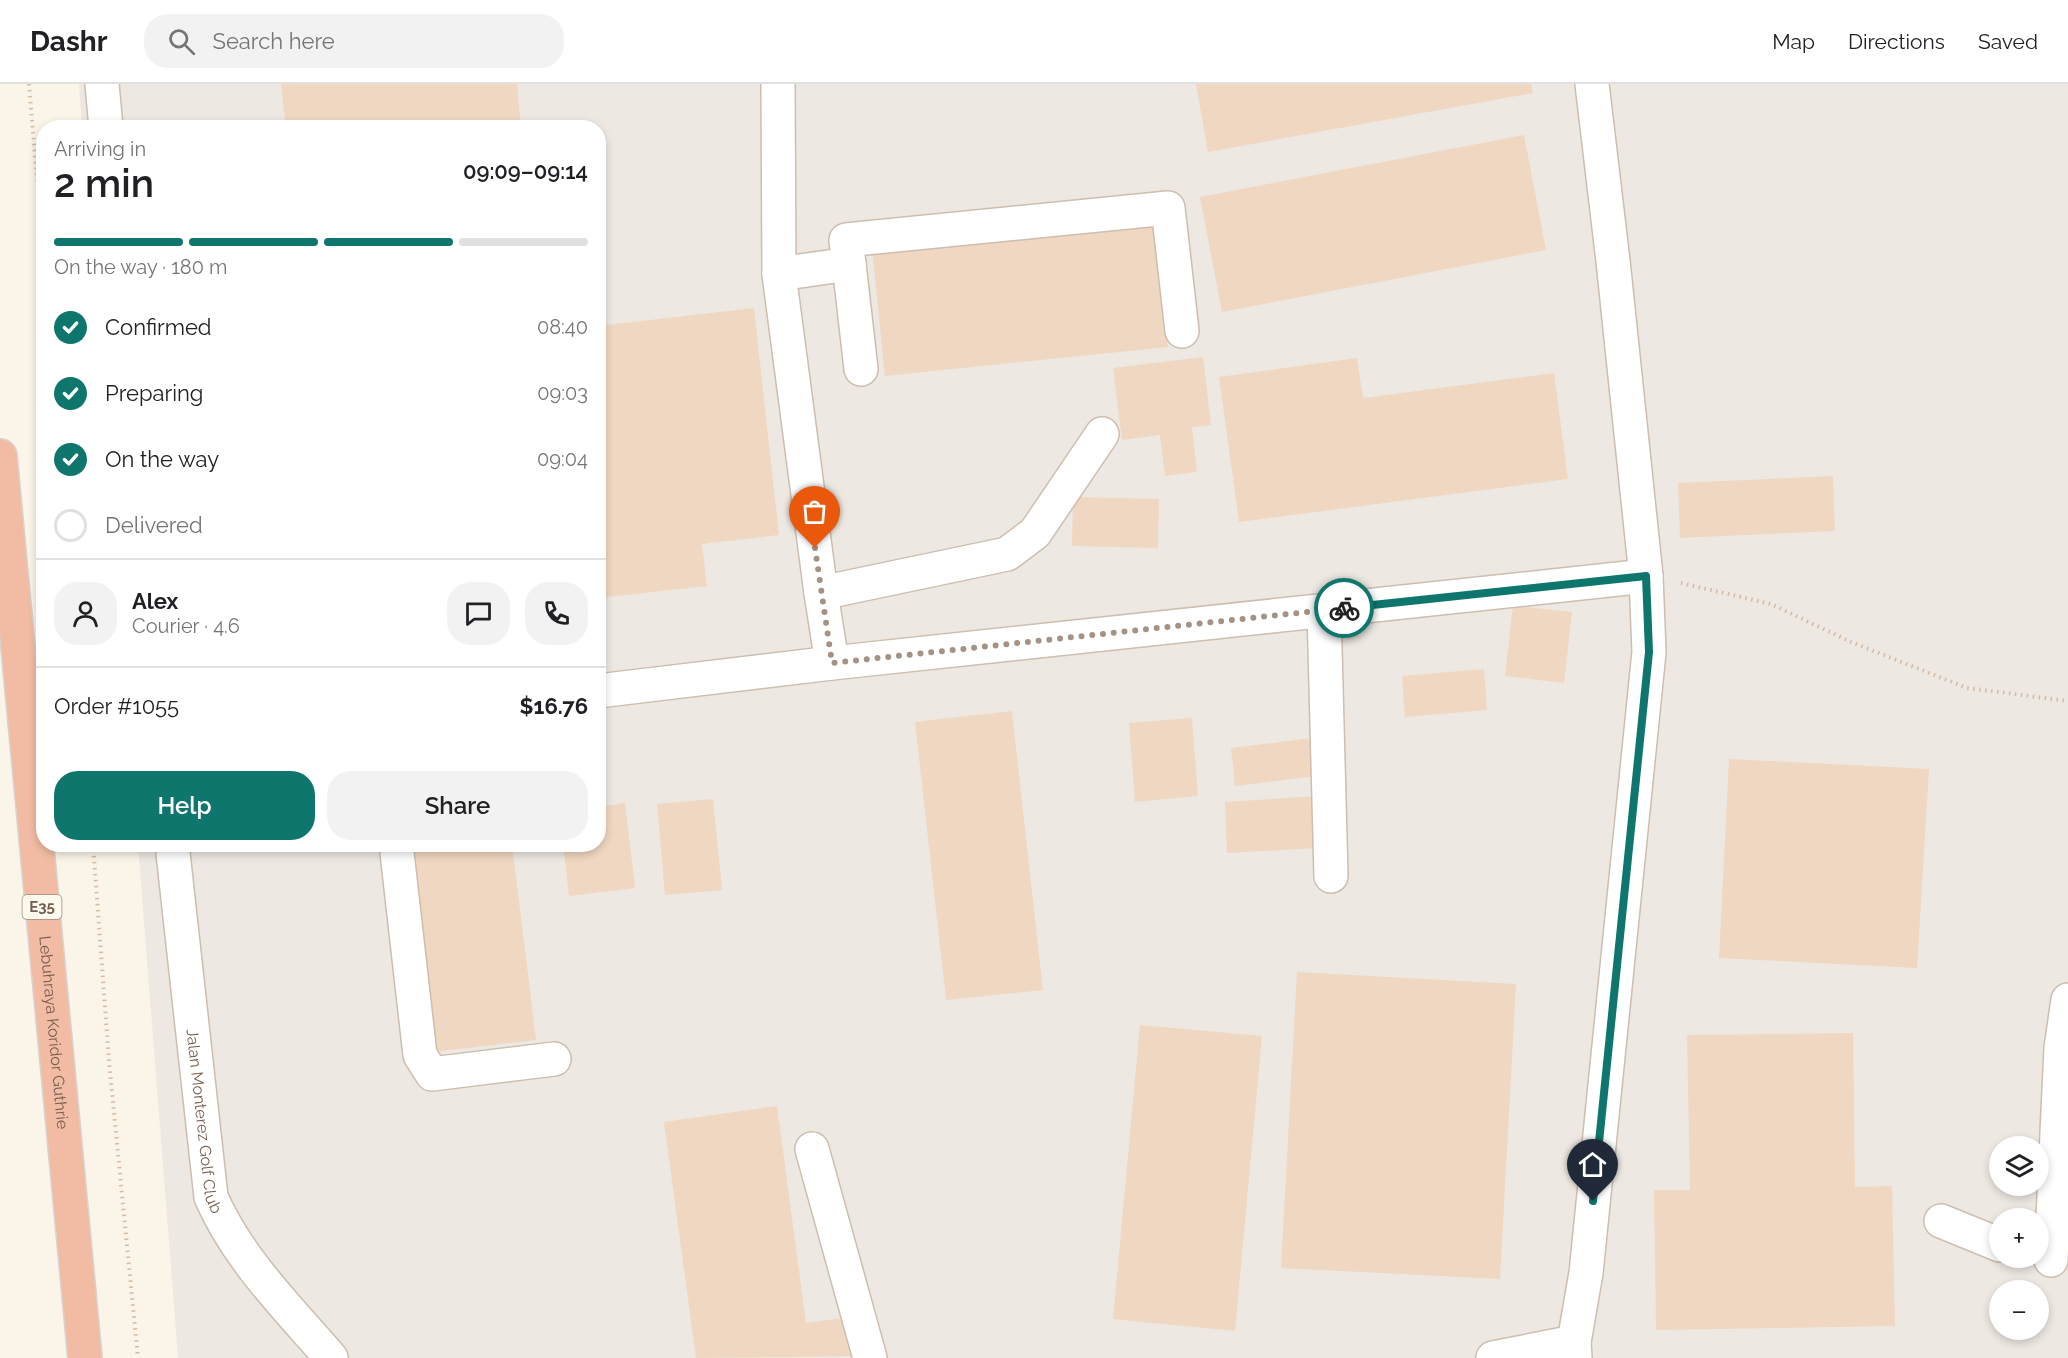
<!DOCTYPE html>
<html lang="en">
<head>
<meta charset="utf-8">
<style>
  :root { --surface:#fff; --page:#f2f2f2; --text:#202124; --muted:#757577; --line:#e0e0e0; --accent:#0f766e }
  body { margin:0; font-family:Raleway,sans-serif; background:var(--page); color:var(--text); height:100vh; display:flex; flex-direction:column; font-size:22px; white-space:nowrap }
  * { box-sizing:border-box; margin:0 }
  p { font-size:20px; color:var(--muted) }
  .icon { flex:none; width:33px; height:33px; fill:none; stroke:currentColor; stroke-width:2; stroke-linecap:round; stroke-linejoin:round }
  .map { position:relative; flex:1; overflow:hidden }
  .drawer { position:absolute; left:36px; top:36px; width:570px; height:732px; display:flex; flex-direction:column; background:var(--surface); border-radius:24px; box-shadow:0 3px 9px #0003 }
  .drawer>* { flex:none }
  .controls { position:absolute; left:1989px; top:1052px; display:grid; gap:12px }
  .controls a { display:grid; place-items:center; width:60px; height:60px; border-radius:50%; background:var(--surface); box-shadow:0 3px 9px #0003; font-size:30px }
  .pin { position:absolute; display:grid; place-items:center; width:51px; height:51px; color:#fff; margin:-62px -26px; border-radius:50% 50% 50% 0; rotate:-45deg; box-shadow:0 0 6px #0007 }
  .pin .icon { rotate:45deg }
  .courier { position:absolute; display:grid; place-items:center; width:60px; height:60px; margin:-30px; border:4px solid #0f766e; border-radius:50%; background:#fff; color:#222; box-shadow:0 2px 8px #0007 }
  .head em { font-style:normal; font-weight:600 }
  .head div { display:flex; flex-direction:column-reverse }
  .head { display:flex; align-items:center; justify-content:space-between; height:102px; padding:0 18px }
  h1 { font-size:39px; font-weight:600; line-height:45px }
  .bar { display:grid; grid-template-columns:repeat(4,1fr); gap:9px 6px; align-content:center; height:72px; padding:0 18px }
  .bar i { height:8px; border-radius:4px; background:var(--line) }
  .bar .selected { background:var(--accent) }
  .bar p { grid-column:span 4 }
  .line { display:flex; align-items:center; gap:15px; padding:0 18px; border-top:2px solid var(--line) }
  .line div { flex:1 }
  .round { display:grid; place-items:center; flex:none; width:63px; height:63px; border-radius:24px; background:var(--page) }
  ol { padding:0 18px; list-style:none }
  li { display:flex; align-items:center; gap:18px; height:66px }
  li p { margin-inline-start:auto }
  li .icon { padding:6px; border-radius:50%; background:var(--accent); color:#fff; stroke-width:4 }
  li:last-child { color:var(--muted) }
  li i { width:33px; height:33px; border:3px solid var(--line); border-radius:50% }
  .cta { display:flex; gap:12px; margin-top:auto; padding:12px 18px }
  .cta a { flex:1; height:69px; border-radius:24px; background:var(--accent); color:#fff; font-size:24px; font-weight:600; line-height:69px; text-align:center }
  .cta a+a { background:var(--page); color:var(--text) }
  header { display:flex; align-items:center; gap:36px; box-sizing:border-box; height:84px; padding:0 30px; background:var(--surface); border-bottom:2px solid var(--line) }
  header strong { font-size:28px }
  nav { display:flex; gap:33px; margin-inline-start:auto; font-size:21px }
  .search { width:420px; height:54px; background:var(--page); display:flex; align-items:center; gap:15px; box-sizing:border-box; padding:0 21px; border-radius:24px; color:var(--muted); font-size:22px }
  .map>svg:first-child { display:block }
</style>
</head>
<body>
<header>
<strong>Dashr</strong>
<div class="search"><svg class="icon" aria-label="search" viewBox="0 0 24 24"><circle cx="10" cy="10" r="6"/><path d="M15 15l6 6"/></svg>Search here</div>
<nav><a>Map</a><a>Directions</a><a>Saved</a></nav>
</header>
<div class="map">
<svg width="2068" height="1274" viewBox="0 0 2068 1274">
  <rect width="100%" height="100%" fill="#fbf5e9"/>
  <!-- industrial -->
  <path fill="#ede8e2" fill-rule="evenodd" d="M79,0H2068V1274H178L138,761L598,760V44L82,43ZM2000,1062H2038V1101H2000ZM2000,1134H2038V1173H2000ZM2000,1206H2038V1245H2000Z"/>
  <!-- building -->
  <g fill="#f0d7c2">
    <polygon points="281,0 517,0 521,44 286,44"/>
    <polygon points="1196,0 1531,0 1533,9 1208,68"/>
    <polygon points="1524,51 1546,166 1222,228 1200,113"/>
    <polygon points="1155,134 1168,263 885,292 872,163"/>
    <polygon points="754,224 779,451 702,460 707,502 598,514 598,242"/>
    <polygon points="1203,273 1211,341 1192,343 1197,388 1165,392 1160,351 1122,356 1113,284"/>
    <polygon points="1357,274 1363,314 1554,289 1568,395 1239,438 1219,293"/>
    <polygon points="1833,392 1835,447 1680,454 1678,399"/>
    <polygon points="1073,413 1159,415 1158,464 1072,462"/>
    <polygon points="1513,522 1572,528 1564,599 1505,592"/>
    <polygon points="1484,585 1487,626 1405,633 1402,592"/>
    <polygon points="1012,627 1043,906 946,916 915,638"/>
    <polygon points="1192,634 1198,712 1135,718 1129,639"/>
    <polygon points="1312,654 1317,692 1235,702 1231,664"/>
    <polygon points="1729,675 1929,685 1917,884 1719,874"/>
    <polygon points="1317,712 1319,764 1227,769 1225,718"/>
    <polygon points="713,715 722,806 665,811 657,720"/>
    <polygon points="625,719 635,804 569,812 563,760 598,760 598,723"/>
    <polygon points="406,760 512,760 536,956 432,968"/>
    <polygon points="1297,888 1516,900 1500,1195 1281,1184"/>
    <polygon points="1140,941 1262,952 1235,1247 1113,1235"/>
    <polygon points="1853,949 1855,1103 1892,1102 1895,1242 1656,1246 1654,1106 1690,1106 1687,951"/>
    <polygon points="777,1022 806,1239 850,1233 856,1272 696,1274 664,1038"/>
  </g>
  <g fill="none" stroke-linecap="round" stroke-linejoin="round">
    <defs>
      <g id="minor">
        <polyline points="102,0 106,44"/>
        <polyline points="778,0 779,190 821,509 832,579"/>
        <polyline points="849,180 861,285"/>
        <polyline points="779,190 849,180 846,156 1168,124 1182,247"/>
        <polyline points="821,509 1007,470 1035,449 1102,350"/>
        <polyline points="1324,526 1331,792"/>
        <polyline points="598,607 832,579 1646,492"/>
        <path id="s1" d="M172,760L211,1113C238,1175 287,1223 331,1274"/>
        <polyline points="396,760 420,971 432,990 554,975"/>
        <polyline points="812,1065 870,1274"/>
        <polyline points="1941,1137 2000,1161"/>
        <polyline points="2051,1176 2061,964 2068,916"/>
        <polyline points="1493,1274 1574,1258"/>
        <polyline points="1575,1274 1574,1258 1586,1189 1649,568 1646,492 1613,177 1592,0"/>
      </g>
      <g id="highway">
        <path id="s2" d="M0,372L85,1274"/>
      </g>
    </defs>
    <!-- minor casing -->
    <use href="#minor" stroke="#cdbeaf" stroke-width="36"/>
    <!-- highway casing -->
    <use href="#highway" stroke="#d8d2cd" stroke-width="36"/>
    <!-- path -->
    <g stroke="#d5baa5" stroke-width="4" stroke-dasharray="1.5 4.5" stroke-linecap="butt">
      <polyline points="29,0 44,178"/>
      <polyline points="1681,499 1771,520 1851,558 1967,604 2068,617"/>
      <polyline points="93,760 109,977 138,1274"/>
    </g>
    <!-- minor -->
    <use href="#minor" stroke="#fff" stroke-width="33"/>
    <!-- highway -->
    <use href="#highway" stroke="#f2bca4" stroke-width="33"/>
  </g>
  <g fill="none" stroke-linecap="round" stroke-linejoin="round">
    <!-- done -->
    <polyline stroke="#a49384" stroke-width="6" stroke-dasharray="0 10.8" points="815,464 832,579 1344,524"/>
    <!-- route -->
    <polyline stroke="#0f766e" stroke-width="8" points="1344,524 1646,492 1649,568 1593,1117"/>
  </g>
  <g text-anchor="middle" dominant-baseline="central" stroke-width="4.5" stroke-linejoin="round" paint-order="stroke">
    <!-- shield labels -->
    <rect fill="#fef9ef" stroke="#9e8c7e" stroke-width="1.5" x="22.5" y="811" width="39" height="24" rx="4.5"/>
    <g font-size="15" font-weight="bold" fill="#755e4e">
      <text x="42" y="823">E35</text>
    </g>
    <!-- street labels -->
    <g font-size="16" fill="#755e4e" stroke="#fef9ef">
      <text stroke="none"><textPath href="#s2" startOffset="579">Lebuhraya Koridor Guthrie</textPath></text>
      <text stroke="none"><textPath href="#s1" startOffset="279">Jalan Monterez Golf Club</textPath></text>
    </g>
  </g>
</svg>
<div class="controls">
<a><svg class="icon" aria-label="layers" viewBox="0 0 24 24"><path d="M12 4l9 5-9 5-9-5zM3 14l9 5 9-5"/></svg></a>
<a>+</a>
<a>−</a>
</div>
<div class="pin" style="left:815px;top:464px;background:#ea580c"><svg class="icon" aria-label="bag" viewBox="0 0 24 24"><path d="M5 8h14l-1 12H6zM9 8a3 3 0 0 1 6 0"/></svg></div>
<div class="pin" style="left:1593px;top:1117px;background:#1f2937"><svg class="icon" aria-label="home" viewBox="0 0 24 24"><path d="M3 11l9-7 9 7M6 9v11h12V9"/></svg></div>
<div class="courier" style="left:1344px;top:524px"><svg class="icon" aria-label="bike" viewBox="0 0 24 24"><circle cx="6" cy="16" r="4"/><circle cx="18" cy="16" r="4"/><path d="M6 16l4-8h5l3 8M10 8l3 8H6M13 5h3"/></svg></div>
<section class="drawer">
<div class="head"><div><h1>2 min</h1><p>Arriving in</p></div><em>09:09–09:14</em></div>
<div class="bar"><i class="selected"></i><i class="selected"></i><i class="selected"></i><i></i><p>On the way · 180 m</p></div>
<ol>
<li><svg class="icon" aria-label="check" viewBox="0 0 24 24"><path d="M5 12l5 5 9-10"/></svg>Confirmed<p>08:40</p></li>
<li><svg class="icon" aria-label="check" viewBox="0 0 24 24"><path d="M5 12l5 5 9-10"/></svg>Preparing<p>09:03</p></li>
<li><svg class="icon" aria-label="check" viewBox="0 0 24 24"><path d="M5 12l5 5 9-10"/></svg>On the way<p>09:04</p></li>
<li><i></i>Delivered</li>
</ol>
<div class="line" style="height:108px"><a class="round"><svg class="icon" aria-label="person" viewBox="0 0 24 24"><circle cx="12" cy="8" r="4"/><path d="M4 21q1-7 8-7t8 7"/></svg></a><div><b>Alex</b><p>Courier · 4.6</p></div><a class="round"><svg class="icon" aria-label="chat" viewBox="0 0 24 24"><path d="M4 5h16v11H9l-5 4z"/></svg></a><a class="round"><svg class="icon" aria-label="phone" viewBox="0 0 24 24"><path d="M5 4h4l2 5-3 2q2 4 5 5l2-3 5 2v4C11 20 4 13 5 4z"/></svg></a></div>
<div class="line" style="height:78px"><div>Order #1055</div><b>$16.76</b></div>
<div class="cta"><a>Help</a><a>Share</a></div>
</section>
</div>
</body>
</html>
